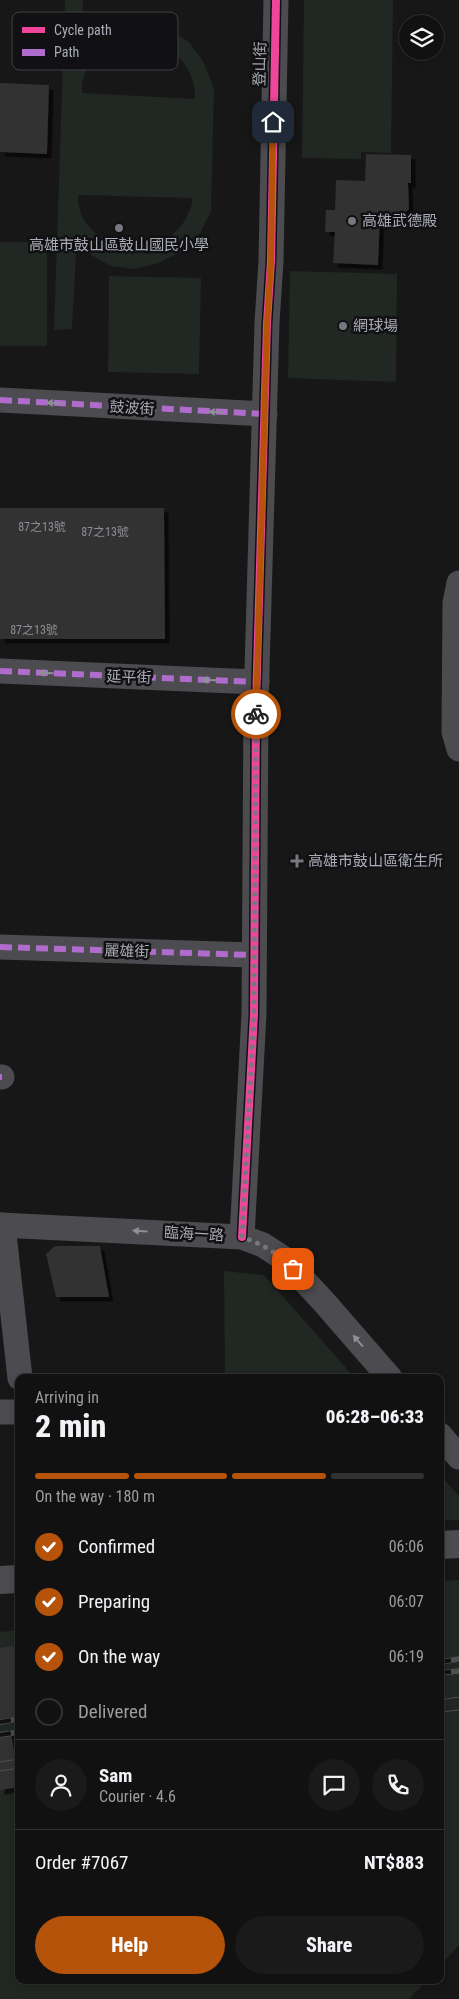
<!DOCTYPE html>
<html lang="en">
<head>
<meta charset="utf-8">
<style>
  :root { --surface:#111; --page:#1a1a1a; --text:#f1f3f6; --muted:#9c9d9f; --line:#303131; --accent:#b45309 }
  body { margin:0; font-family:"Roboto Condensed","Noto Sans TC",sans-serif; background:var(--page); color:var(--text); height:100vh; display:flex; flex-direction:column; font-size:19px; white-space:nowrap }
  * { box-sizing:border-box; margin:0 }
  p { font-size:16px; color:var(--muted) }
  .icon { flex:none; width:28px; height:28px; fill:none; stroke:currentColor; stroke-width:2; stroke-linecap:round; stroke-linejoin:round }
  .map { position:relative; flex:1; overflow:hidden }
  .panel { position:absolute; left:15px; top:1374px; width:429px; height:610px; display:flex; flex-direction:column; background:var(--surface); border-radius:10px; box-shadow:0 2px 8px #0003,0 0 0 1px var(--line) }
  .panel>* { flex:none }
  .controls { position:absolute; left:399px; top:15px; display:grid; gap:10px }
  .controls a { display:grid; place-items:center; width:45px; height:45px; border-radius:50%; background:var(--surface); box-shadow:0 2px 8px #0003,0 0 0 1px var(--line); font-size:25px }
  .pin { position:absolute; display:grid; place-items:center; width:42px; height:42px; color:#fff; margin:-21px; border-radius:10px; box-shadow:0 2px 8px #0006 }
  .courier { position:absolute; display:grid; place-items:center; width:50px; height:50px; margin:-25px; border:4px solid #b45309; border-radius:50%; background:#fff; color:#222; box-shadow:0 1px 6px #0007 }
  .head em { font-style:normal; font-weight:800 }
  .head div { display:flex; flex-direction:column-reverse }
  .head { display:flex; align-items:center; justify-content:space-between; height:85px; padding:0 20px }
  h1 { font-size:32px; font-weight:800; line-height:38px }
  .bar { display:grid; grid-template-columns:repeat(4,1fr); gap:8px 5px; align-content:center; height:60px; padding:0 20px }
  .bar i { height:6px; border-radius:4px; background:var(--line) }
  .bar .on { background:var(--accent) }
  .bar p { grid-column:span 4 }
  .line { display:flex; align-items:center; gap:12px; padding:0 20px; border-top:1px solid var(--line) }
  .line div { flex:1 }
  .round { display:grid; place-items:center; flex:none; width:52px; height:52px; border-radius:26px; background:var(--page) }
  ol { padding:0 20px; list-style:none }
  li { display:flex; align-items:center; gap:15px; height:55px }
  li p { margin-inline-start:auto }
  li .icon { padding:5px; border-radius:50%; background:var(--accent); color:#fff; stroke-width:4 }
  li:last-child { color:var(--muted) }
  li i { width:28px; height:28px; border:2px solid var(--line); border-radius:50% }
  .action { display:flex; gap:10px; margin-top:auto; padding:10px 20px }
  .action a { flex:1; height:58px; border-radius:30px; background:var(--accent); color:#fff; font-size:20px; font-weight:800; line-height:58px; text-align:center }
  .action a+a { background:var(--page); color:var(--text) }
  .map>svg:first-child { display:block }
</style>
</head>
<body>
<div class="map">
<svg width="459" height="1999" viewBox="0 0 459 1999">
  <defs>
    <filter id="shadow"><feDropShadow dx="4.5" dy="4.5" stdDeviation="0" flood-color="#0009"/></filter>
  </defs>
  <rect width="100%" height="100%" fill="#171717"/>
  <!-- green -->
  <g fill="#212722" fill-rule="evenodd">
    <path d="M65,0H83L81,56L98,34L121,23H150L170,30L189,42L203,61L214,89L211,211L200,233L182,251L159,263L134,269L111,266L91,255L77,236L72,329L54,330ZM125,42C137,42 152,40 163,46C184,56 196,77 195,99L82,93C81,63 100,53 125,42ZM78,195L192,198C193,205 190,210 187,216C163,267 77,251 78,195Z"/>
    <polygon points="304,0 393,0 391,153 361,152 361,159 302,158"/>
    <rect x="0" y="242" width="47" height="104"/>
    <polygon points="290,271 397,274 396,382 288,378"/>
    <polygon points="109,276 201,278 199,374 108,372"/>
    <polygon points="224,1271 264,1275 354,1377 225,1377"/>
    <polygon points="440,1475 459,1496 459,1520 440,1520"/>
    <polygon points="459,1580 459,1945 440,1966 440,1581"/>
    <polygon points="19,1630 19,1980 427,1980 409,1999 0,1999 0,1632"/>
  </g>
  <!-- building -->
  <g fill="#313132" filter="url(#shadow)">
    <polygon points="0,83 49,85 47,154 0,152"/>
    <polygon points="366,154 411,155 411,183 408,183 409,209 403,215 380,216 378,265 333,263 335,232 325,232 326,210 335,210 336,180 365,181"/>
    <polygon points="0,508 164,508 165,639 0,639"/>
    <polygon points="55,1246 100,1246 109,1297 56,1297 46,1254"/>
    <polygon points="19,1645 19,1717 0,1719 0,1648"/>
    <polygon points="0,1731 11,1731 19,1787 0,1790"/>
  </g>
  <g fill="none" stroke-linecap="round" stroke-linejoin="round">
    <!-- minor -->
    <g stroke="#4c4c50" stroke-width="25">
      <polyline points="0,400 265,414"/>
      <polyline points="459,583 455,603 454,732 459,749"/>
      <polyline points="0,671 257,682"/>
      <polyline points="0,947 253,955"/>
      <polyline points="0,1077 2,1077"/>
      <polyline points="0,1225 242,1237 263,1245 283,1258 324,1302 390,1378"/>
      <polyline points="3,1225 20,1378"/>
      <polyline points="242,1237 254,1014 256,704 267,323 271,261 276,0"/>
      <polyline points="0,1412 19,1412"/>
      <polyline points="440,1435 459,1457"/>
    </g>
    <!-- tertiary -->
    <g stroke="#4c4c50" stroke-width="28">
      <polyline points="440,1545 459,1544"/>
      <polyline points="0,1580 19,1579"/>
    </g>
    <!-- tram -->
    <g stroke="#4d4e50" stroke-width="1">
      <polyline points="440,1700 459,1697"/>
      <polyline points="440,1712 459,1710"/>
      <polyline points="0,1762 19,1759"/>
      <polyline points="0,1771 19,1768"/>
    </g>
    <defs>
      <g id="rail">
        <polyline points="440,1662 459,1659"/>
        <polyline points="440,1673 459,1671"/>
        <polyline points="0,1722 19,1719"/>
        <polyline points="0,1735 19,1732"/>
      </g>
    </defs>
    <!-- rail casing -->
    <use href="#rail" stroke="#4d4e50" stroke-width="5.5"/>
    <!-- rail -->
    <use href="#rail" stroke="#111113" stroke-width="4" stroke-dasharray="11" stroke-linecap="butt"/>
    <!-- quiet -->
    <g stroke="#b06ccc" stroke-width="6" stroke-dasharray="12 6" stroke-linecap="butt">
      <polyline points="0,400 265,414"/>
      <polyline points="0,671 257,682"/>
      <polyline points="0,947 253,955"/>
      <polyline points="0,1077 2,1077"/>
    </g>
    <defs>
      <polyline id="cycleway" points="242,1237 254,1014 256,704 267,323 271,261 276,0"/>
    </defs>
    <!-- cycleway casing -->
    <use href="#cycleway" stroke="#111113" stroke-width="11"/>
    <!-- cycleway -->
    <use href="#cycleway" stroke="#ed469a" stroke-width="8"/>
  </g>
  <!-- one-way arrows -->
  <defs><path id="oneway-solid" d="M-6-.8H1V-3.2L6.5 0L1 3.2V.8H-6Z" transform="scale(1.25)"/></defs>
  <g fill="#8e8f97">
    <use href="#oneway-solid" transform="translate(54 403) rotate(-177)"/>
    <use href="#oneway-solid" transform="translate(216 412) rotate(-177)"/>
    <use href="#oneway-solid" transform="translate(46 673) rotate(-178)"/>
    <use href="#oneway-solid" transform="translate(209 680) rotate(-178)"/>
    <use href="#oneway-solid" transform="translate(140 1231) rotate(-177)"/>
    <use href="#oneway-solid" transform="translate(358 1341) rotate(-131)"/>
  </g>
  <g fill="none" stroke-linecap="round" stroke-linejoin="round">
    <!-- done -->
    <path stroke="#77787e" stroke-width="5" stroke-dasharray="0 9" d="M256,714L254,1014L242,1237C262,1244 278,1253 293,1269"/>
    <!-- route -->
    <polyline stroke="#b45309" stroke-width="6" points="256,714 267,324 271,261 273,122"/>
  </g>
  <!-- markers -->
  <g fill="#77787e" stroke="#111113" stroke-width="2">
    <circle cx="352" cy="221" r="5"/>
    <circle cx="119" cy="228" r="5"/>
    <circle cx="343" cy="326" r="5"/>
    <path d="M294.5 853.5h5v5h5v5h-5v5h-5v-5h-5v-5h5z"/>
  </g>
  <g text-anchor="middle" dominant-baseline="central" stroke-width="5" stroke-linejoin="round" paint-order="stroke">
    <!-- number labels -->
    <g font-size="12" fill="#8c8d95">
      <text x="42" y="527">87之13號</text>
      <text x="105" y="532">87之13號</text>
      <text x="34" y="630">87之13號</text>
    </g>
    <!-- street labels -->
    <g font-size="15" fill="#aaacb6" stroke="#111113">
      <text transform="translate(260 64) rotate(-89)">登山街</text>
      <text transform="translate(132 408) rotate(3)">鼓波街</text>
      <text transform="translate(129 677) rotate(2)">延平街</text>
      <text transform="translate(127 951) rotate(2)">麗雄街</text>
      <text transform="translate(194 1234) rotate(3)">臨海一路</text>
    </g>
    <!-- poi labels -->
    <g font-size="15" fill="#aaacb6" stroke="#111113" text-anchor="start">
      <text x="362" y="221">高雄武德殿</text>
      <text x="119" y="245" text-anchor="middle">高雄市鼓山區鼓山國民小學</text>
      <text x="353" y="326">網球場</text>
      <text x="308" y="861">高雄市鼓山區衛生所</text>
    </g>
  </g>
  <!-- legend -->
  <rect x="12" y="12" width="166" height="58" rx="8" fill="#111113" stroke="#3f4044" stroke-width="1"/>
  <rect x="22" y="27" width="23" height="6" fill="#ed469a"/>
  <rect x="22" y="49" width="23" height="7" fill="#b06ccc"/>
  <g font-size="14" fill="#aaacb6">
    <text x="54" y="35">Cycle path</text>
    <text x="54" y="57">Path</text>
  </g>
</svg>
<div class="controls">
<a><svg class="icon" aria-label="layers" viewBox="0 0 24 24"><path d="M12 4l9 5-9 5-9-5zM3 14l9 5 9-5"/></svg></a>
</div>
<div class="pin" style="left:293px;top:1269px;background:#ea580c"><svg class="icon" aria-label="bag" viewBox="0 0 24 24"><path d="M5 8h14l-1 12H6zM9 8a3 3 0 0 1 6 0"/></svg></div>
<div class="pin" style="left:273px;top:122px;background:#1f2937"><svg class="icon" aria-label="home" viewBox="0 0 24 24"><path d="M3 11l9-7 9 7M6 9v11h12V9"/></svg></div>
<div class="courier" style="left:256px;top:714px"><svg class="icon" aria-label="bike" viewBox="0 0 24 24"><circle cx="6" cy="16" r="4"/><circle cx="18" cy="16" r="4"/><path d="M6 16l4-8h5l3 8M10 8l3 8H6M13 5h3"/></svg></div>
<section class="panel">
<div class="head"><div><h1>2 min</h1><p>Arriving in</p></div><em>06:28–06:33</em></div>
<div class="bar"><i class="on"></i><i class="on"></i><i class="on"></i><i></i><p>On the way · 180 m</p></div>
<ol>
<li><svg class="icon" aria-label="check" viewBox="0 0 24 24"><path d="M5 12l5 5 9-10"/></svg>Confirmed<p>06:06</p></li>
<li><svg class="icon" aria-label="check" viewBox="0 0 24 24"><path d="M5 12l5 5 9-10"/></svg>Preparing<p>06:07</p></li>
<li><svg class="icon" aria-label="check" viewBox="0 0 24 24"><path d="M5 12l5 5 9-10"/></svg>On the way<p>06:19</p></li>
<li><i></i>Delivered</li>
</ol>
<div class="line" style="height:90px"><a class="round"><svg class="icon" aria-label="person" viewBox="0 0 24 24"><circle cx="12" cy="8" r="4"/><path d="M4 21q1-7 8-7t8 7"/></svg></a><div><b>Sam</b><p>Courier · 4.6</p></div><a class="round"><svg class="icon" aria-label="chat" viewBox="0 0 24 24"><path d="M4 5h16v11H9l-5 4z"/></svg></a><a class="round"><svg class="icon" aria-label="phone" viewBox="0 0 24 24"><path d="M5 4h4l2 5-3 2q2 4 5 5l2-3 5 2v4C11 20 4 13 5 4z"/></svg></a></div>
<div class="line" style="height:65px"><div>Order #7067</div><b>NT$883</b></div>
<div class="action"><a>Help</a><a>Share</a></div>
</section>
</div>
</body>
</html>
